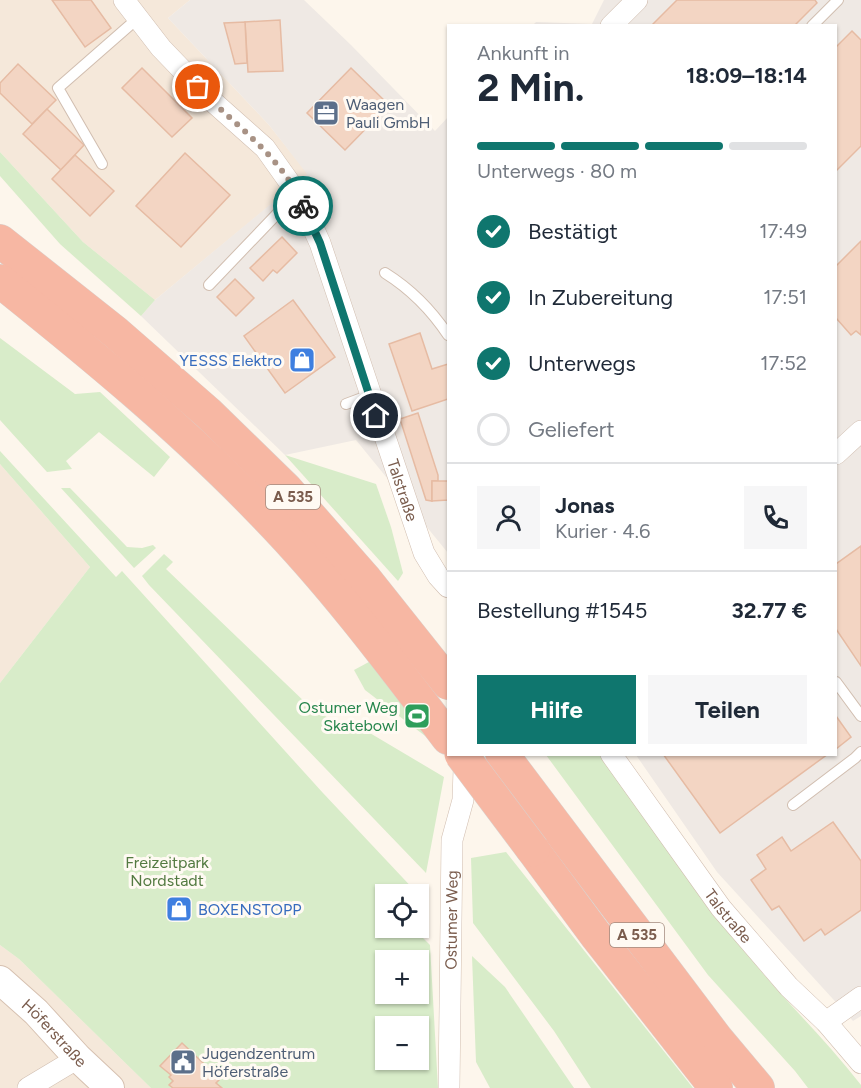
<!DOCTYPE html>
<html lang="de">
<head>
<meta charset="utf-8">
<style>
  :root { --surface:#fff; --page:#f6f6f7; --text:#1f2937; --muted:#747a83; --line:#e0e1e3; --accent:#0f766e }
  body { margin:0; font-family:Figtree,sans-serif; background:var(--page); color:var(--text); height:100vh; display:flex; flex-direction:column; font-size:22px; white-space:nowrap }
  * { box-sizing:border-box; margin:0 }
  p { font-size:20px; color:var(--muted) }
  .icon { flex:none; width:33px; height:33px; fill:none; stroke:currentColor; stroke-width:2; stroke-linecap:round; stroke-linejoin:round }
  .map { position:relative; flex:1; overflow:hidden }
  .side { position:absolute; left:447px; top:24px; width:390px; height:732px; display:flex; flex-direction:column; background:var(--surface); border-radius:0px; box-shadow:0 2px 4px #0004 }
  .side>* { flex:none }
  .buttons { position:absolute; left:375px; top:884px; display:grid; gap:12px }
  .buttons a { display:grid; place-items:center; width:54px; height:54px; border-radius:0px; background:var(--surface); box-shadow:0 2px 4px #0004; font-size:30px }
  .pin { position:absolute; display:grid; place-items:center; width:51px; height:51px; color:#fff; margin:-26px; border:3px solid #fff; border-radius:50%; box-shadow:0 2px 6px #0007 }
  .courier { position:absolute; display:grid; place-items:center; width:60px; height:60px; margin:-30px; border:4px solid #0f766e; border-radius:50%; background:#fff; color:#222; box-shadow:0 2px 8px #0007 }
  .headline em { font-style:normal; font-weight:700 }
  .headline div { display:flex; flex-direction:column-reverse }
  .headline { display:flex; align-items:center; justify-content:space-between; height:102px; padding:0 30px }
  h1 { font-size:39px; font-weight:700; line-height:45px }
  .bar { display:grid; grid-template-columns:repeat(4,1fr); gap:9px 6px; align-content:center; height:72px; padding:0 30px }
  .bar i { height:8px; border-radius:4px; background:var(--line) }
  .bar .current { background:var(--accent) }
  .bar p { grid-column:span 4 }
  .line { display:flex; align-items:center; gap:15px; padding:0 30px; border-top:2px solid var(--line) }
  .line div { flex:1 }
  .round { display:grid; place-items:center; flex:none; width:63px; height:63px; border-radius:0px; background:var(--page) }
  ol { padding:0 30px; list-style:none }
  li { display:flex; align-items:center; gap:18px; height:66px }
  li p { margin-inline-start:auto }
  li .icon { padding:6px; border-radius:50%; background:var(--accent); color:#fff; stroke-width:4 }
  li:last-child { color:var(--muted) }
  li i { width:33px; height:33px; border:3px solid var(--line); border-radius:50% }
  .button { display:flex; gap:12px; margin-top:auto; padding:12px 30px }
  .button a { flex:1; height:69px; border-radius:0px; background:var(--accent); color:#fff; font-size:24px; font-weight:700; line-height:69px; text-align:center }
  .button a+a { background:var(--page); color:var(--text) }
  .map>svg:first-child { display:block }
</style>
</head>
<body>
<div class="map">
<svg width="861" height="1088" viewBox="0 0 861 1088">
  <rect width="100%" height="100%" fill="#fdf6ec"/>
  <!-- residential -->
  <g fill="#f5e8da">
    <polygon points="0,0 190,0 168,18 269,125 308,174 155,300 83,242 0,152"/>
    <polygon points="0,464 90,567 0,683"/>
    <polygon points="0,945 19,959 151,1088 0,1088"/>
  </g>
  <!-- industrial -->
  <g fill="#efe9e4">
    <polygon points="190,0 304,0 351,45 435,131 448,117 448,553 356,440 285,455 141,316 155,300 307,174 269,125 168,18"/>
    <polygon points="604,0 861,0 861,1016 853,1021 717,872 636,755 836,754 836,26 532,26 536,22 592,24"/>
  </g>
  <!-- green -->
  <g fill="#d8ecc9" fill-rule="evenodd">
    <polygon points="0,152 83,242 155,300 141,316 60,244 0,176"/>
    <polygon points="0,338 75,394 100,392 170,457 154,477 99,432 66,461 72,469 47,472 0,420"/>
    <path d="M0,451L116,577L122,571L323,793L418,894H386V927H412L430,945L438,1088H151L19,959L0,945V683L90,567L0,464ZM386,960H418V993H386ZM386,1026H418V1059H386Z"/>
    <polygon points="285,455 376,484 391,527 403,573 398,581"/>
    <polygon points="61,488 70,488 127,547 142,548 153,545 156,548 134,568"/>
    <polygon points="164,554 173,562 166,569 308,705 347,730 353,723 444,777 426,873 149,585 142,576"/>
    <polygon points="406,642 438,683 433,742 365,690 354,670"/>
    <path d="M546,755H600C652,827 703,903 761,971C794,1010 830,1045 861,1085V1088H808L795,1071L708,975Z"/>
    <polygon points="506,852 678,1069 693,1088 591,1088 554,1031 473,923 471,858"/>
    <polygon points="472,956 505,987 574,1088 490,1088 476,1062"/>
  </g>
  <!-- building -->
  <g fill="#f3d5c3" stroke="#e6bba3" stroke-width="1.5">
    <polygon points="52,0 91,0 111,28 85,47"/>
    <polygon points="677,0 815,0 817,3 794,26 651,26"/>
    <polygon points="280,20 283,71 248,72 245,22"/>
    <polygon points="245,22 247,63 235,64 224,23"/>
    <polygon points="852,31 861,40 861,146 836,171 836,47"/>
    <polygon points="18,64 56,100 32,124 0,93 0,83"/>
    <polygon points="142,68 192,118 172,137 122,88"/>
    <polygon points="351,68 389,105 345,150 307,113"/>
    <polygon points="47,109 84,145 61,170 23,134"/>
    <polygon points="185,153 230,195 181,247 136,206"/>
    <polygon points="75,155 114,191 90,216 52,179"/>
    <polygon points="282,237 297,253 277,273 273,270 263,281 250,268"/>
    <polygon points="861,241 861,335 856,331 851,335 836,318 836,266"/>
    <polygon points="235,279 254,298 236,316 217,297"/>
    <polygon points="293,300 335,357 285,393 244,336"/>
    <polygon points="420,333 432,369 448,364 448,399 412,411 389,344"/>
    <polygon points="418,413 438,475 438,481 432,481 432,501 426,500 400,419"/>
    <polygon points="432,481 448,481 448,500 432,501"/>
    <polygon points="861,546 861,666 836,629 836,564"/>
    <polygon points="836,716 851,737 836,749"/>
    <polygon points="663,754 828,754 720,833"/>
    <polygon points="833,822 861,861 861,910 825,935 821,929 804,941 779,906 772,910 751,880 766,869 757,855 782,837 791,851"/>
    <polygon points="186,902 189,909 173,916 170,909"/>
    <polygon points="182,1043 220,1079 216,1083 222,1088 173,1088 169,1085 173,1081 169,1077 171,1075 160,1066"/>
  </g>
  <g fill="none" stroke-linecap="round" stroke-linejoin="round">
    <defs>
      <g id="service">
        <polyline points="812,26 838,0"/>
        <polyline points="102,164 58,88 138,18"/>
        <path d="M385,273C409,288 432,311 448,335"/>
        <polyline points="209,285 297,193"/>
        <polyline points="346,404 370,395"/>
        <polyline points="836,682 861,716"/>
        <polyline points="793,805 855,758 861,752"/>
      </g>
      <g id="minor">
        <path id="s1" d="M124,0L161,48L211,100L265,148L297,193L320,243L424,553L438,576L448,587"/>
        <polyline points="611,26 637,0"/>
        <polyline points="836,454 861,431"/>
        <path id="s2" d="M611,754L721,908L789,987L826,1022L861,1063"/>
        <polyline points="826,1022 861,997"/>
        <polyline points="28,1088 78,1058"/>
        <path id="s3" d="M449,1088L452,840L463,800L464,769L463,757"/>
      </g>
      <g id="secondary">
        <path id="s4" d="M0,980L36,1012L78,1058L110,1088"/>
      </g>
      <g id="motorway">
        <polyline points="0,241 115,332 208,413 286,489 366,580 448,683"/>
        <path d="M0,281C90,353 180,427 260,510C329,580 389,660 448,738"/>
        <polyline points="502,754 716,1038 758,1088"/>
        <polyline points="533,850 595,934 716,1088"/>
      </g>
    </defs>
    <!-- service casing -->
    <use href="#service" stroke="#d1beb0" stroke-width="12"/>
    <!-- minor casing -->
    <use href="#minor" stroke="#d1beb0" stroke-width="22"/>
    <!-- secondary casing -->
    <use href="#secondary" stroke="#d6c0b0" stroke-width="30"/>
    <!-- motorway casing -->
    <use href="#motorway" stroke="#dad1cd" stroke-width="34"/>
    <!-- service -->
    <use href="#service" stroke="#fff" stroke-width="10"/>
    <!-- minor -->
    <use href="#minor" stroke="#fff" stroke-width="21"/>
    <!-- secondary -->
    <use href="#secondary" stroke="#fff" stroke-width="28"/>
    <!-- motorway -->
    <use href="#motorway" stroke="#f7b7a3" stroke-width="33"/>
    <defs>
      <polyline id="motorway-bridge" points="461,754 533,850"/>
    </defs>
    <!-- motorway-bridge casing -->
    <use href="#motorway-bridge" stroke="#dad1cd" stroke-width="34" stroke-linecap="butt"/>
    <!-- motorway-bridge -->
    <use href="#motorway-bridge" stroke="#f7b7a3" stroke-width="33"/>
  </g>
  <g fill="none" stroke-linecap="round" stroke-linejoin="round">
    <!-- done -->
    <path stroke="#a89285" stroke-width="6" stroke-dasharray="0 10.8" d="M198,87C235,126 281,155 303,206"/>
    <!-- route -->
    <polyline stroke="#0f766e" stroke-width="8" points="303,206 320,243 376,416"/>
  </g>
  <!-- icons -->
  <defs>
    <symbol id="office-square" viewBox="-11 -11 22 22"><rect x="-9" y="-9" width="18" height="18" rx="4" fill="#5c6f8a" stroke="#fffaf3"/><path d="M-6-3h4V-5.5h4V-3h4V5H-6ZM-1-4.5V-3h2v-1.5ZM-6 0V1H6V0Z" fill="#fff"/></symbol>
    <symbol id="shop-square" viewBox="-11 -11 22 22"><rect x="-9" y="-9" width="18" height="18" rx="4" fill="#3f7fe0" stroke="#fffaf3"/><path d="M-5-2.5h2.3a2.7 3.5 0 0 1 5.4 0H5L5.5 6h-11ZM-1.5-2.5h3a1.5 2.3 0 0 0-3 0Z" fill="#fff"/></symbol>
    <symbol id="stadium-square" viewBox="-11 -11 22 22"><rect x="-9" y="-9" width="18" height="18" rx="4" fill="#2e9e5b" stroke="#fffaf3"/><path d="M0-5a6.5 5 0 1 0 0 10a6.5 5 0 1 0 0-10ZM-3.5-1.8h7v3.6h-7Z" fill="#fff"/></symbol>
    <symbol id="civic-square" viewBox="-11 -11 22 22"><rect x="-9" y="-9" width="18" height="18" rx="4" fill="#5c6f8a" stroke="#fffaf3"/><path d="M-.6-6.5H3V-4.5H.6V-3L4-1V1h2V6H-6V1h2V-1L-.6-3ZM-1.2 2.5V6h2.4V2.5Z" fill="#fff"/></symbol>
  </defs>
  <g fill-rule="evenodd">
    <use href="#office-square" x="311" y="98" width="30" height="30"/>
    <use href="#shop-square" x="287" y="345" width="30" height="30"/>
    <use href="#stadium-square" x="402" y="701" width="30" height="30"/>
    <use href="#shop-square" x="164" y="894" width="30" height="30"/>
    <use href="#civic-square" x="168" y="1047" width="30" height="30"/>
  </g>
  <g text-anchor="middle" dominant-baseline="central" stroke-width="6" stroke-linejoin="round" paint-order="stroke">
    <!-- shield labels -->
    <g fill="#fffaf3" stroke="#a28b7f" stroke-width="1.5">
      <rect x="266" y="485" width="54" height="24" rx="4.5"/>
      <rect x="610" y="923" width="54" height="24" rx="4.5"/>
    </g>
    <g font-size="15" font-weight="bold" fill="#7a5c4d">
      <text x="293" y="497">A 535</text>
      <text x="637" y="935">A 535</text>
    </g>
    <!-- service labels -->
    <g font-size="16" fill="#4e5e75" stroke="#fffaf3" text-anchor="start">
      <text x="346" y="104">Waagen<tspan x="346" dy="18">Pauli GmbH</tspan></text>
      <text x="202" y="1053">Jugendzentrum<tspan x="202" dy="18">Höferstraße</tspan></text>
    </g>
    <!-- shop labels -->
    <g font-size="16" fill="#366cbe" stroke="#fffaf3" text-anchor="end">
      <text x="282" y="360">YESSS Elektro</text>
      <text x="198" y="909" text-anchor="start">BOXENSTOPP</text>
    </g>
    <!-- street labels -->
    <g font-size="16" fill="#7a5c4d" stroke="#fffaf3">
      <text stroke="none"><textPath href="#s1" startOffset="576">Talstraße</textPath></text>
      <text stroke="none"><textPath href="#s2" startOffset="200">Talstraße</textPath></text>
      <text stroke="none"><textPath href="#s3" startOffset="168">Ostumer Weg</textPath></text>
      <text stroke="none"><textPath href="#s4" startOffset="76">Höferstraße</textPath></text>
    </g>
    <!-- leisure labels -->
    <g font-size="16" fill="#27864d" stroke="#fffaf3" text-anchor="end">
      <text x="398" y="707">Ostumer Weg<tspan x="398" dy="18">Skatebowl</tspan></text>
    </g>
    <!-- park labels -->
    <g font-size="16" fill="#537a41" stroke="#fffaf3">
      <text x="167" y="862">Freizeitpark<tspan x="167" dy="18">Nordstadt</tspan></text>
    </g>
  </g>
</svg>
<div class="buttons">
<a><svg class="icon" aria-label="locate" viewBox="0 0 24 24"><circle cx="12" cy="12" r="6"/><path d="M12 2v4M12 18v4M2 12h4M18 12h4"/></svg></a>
<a>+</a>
<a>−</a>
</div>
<div class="pin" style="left:198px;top:87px;background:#ea580c"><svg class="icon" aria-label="bag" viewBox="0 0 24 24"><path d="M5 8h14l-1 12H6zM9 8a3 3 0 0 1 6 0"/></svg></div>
<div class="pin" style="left:376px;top:416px;background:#1f2937"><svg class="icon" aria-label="home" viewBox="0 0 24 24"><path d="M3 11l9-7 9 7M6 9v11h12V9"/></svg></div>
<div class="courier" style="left:303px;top:206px"><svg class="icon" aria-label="bike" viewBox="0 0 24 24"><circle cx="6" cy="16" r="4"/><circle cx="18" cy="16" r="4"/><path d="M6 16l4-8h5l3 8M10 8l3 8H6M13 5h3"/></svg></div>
<section class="side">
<div class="headline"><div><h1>2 Min.</h1><p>Ankunft in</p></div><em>18:09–18:14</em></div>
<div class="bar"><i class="current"></i><i class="current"></i><i class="current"></i><i></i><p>Unterwegs · 80 m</p></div>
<ol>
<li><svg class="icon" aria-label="check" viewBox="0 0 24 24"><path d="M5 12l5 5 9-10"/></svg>Bestätigt<p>17:49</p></li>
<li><svg class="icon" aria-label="check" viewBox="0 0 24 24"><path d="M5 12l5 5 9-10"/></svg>In Zubereitung<p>17:51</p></li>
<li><svg class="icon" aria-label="check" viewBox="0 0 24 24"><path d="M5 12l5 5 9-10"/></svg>Unterwegs<p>17:52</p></li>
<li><i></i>Geliefert</li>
</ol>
<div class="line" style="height:108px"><a class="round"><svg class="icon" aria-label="person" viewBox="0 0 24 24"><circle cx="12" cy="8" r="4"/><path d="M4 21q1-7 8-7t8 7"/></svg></a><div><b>Jonas</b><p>Kurier · 4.6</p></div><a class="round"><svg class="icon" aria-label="phone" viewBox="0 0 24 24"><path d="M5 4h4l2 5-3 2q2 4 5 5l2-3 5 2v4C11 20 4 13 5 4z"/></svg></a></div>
<div class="line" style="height:78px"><div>Bestellung #1545</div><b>32.77 €</b></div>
<div class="button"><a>Hilfe</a><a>Teilen</a></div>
</section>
</div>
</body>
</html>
